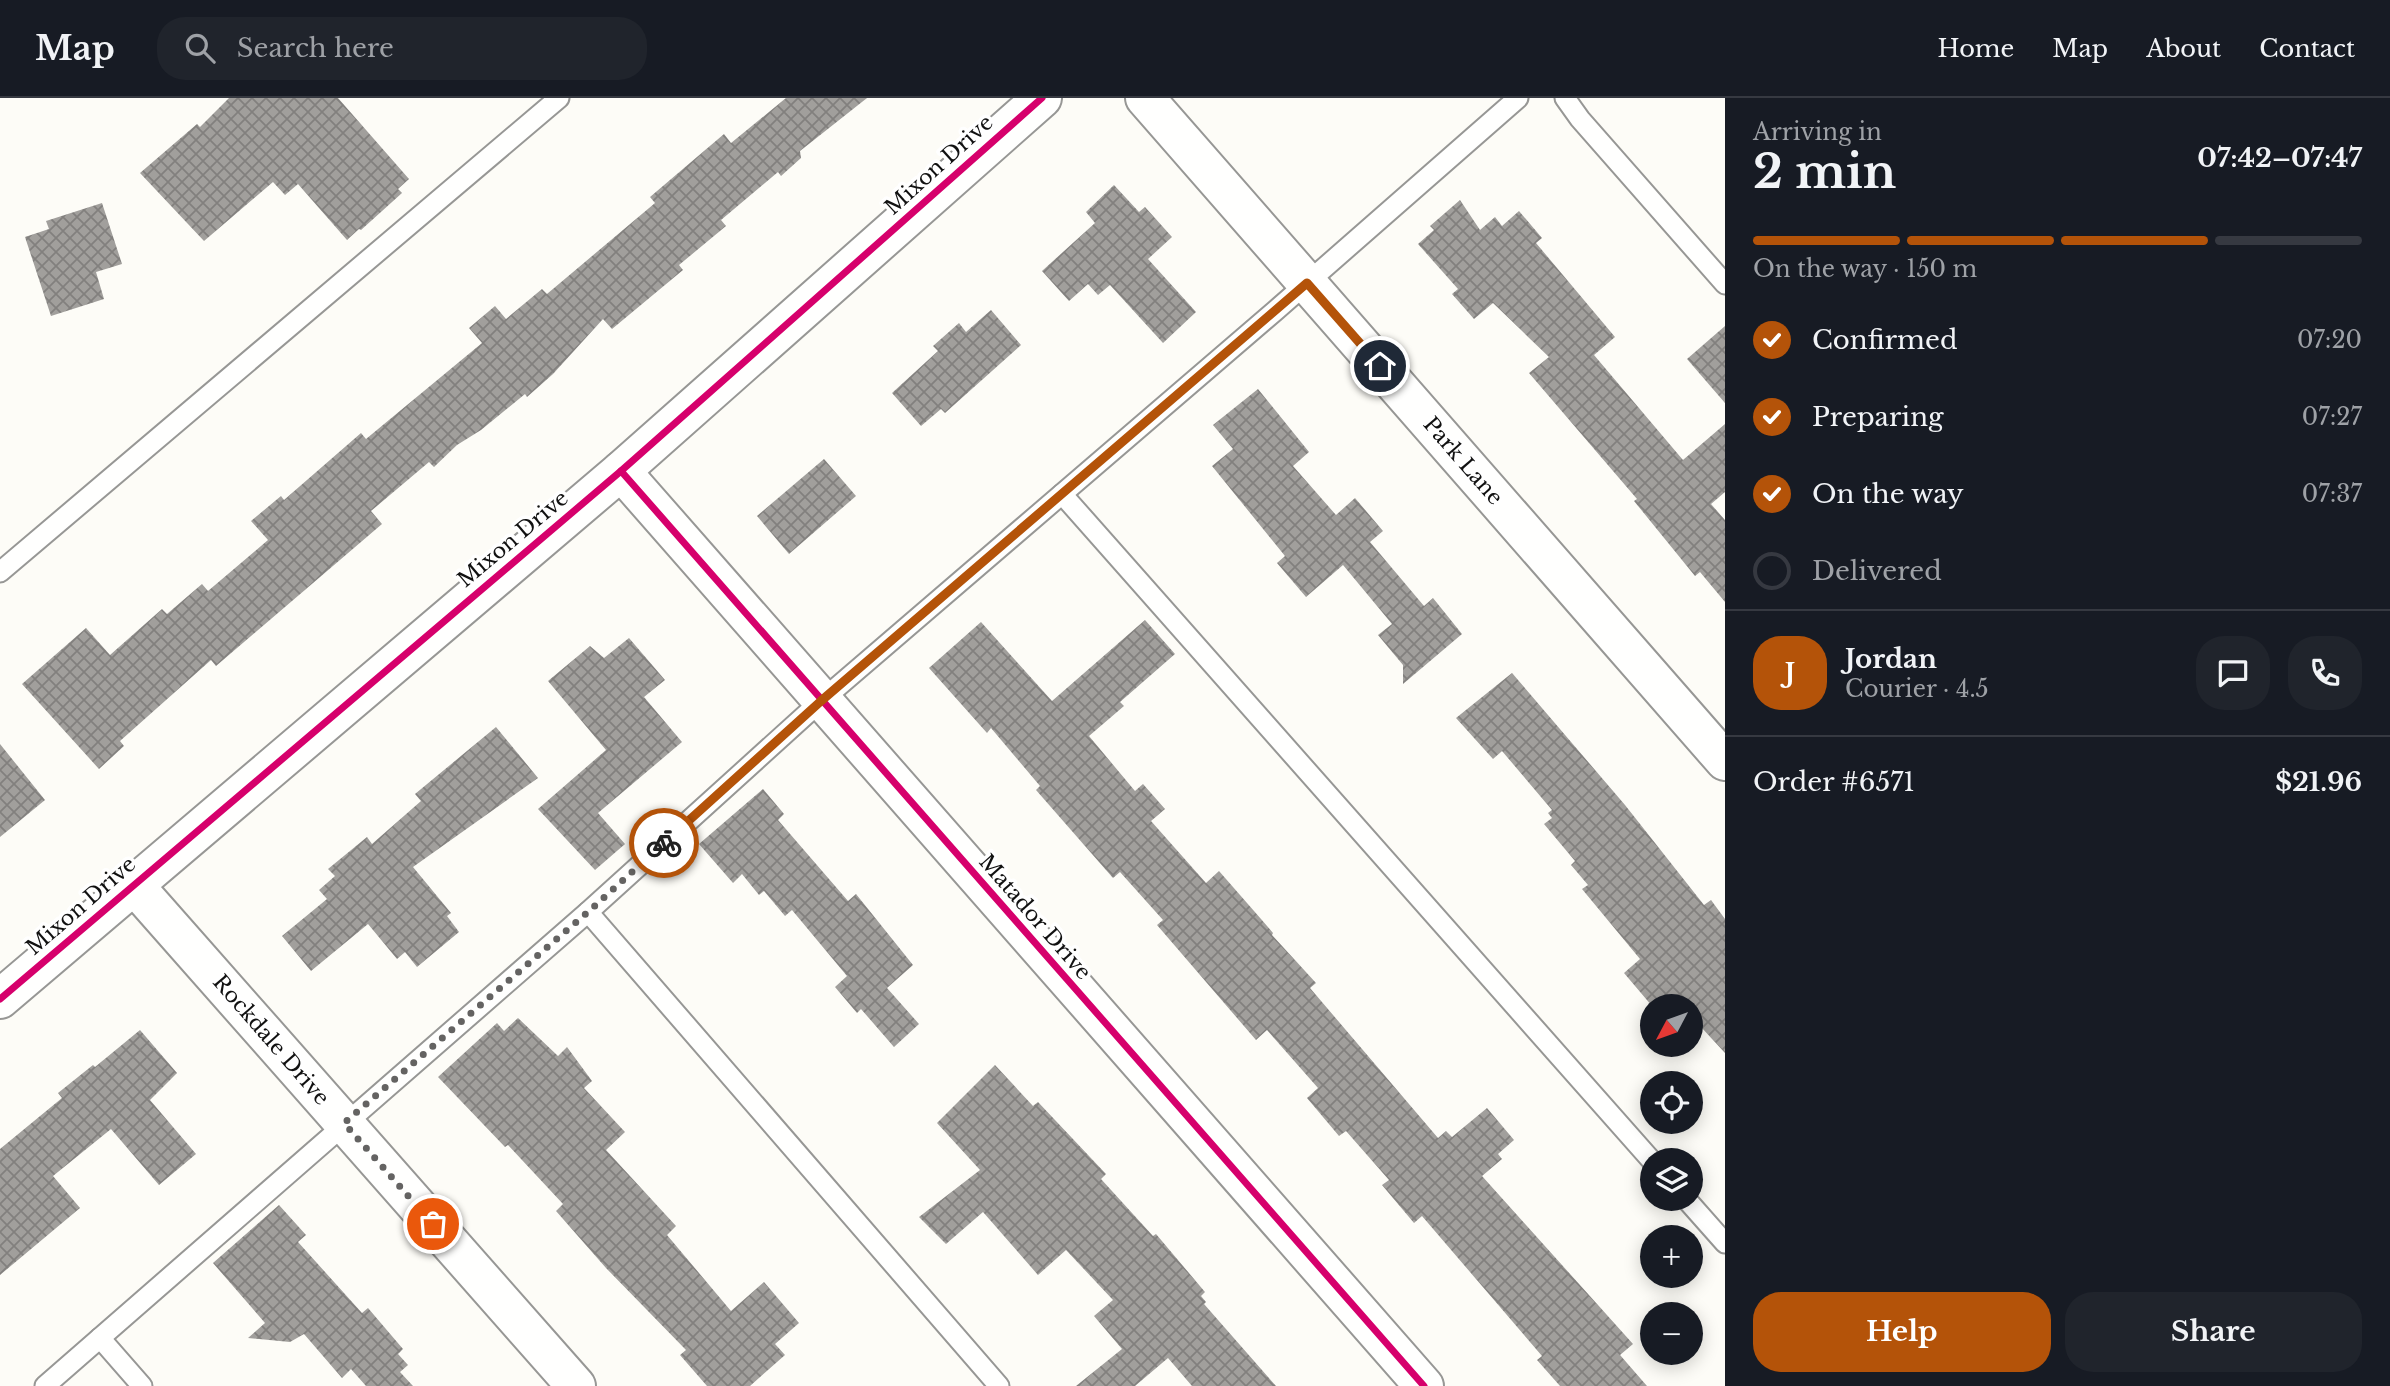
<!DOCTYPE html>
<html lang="en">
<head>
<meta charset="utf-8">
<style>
  :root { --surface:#171b24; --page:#20242c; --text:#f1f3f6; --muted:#9ea1a6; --line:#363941; --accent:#b45309 }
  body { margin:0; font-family:"Libre Baskerville",serif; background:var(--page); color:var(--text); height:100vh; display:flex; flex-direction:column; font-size:26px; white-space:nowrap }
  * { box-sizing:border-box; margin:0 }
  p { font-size:23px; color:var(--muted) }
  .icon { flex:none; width:38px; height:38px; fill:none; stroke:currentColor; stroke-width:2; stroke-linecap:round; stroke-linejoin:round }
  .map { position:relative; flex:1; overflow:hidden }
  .details { display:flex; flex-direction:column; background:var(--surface); width:665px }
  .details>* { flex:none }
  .needle { width:46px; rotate:229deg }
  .buttons { position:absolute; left:1640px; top:896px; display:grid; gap:14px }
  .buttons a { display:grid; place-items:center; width:63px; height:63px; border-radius:50%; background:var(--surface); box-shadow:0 4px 18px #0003; font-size:35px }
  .pin { position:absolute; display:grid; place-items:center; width:60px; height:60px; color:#fff; margin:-30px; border:4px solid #fff; border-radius:50%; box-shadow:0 2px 7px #0007 }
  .courier { position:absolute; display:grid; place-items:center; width:70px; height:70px; margin:-35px; border:5px solid #b45309; border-radius:50%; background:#fff; color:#222; box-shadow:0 2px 9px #0007 }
  .headline em { font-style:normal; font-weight:700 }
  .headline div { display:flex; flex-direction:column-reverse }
  .headline { display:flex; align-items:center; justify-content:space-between; height:119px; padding:0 28px }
  h1 { font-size:46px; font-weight:700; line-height:52px }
  .bar { display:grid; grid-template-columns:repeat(4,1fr); gap:10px 7px; align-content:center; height:84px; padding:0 28px }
  .bar i { height:9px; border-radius:5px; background:var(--line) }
  .bar .on { background:var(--accent) }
  .bar p { grid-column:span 4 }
  .line { display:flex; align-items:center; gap:18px; padding:0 28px; border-top:2px solid var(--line) }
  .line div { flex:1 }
  .round { display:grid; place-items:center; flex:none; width:74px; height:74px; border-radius:28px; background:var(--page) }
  ol { padding:0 28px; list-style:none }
  li { display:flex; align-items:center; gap:21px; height:77px }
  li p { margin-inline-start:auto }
  li .icon { padding:7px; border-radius:50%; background:var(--accent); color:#fff; stroke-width:4 }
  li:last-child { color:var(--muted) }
  li i { width:38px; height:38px; border:4px solid var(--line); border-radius:50% }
  .cta { display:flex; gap:14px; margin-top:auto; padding:14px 28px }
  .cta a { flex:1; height:80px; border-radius:28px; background:var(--accent); color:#fff; font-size:28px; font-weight:700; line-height:80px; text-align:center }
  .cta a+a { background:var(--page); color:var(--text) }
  header { display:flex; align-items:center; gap:42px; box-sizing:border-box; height:98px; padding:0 35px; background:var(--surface); border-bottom:2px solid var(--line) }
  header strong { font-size:33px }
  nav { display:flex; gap:38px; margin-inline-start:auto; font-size:24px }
  .search { width:490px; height:63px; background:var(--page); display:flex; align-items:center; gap:18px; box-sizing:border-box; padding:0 24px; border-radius:28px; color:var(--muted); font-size:26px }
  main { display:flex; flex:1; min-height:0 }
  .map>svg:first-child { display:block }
</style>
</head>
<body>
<header>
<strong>Map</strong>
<div class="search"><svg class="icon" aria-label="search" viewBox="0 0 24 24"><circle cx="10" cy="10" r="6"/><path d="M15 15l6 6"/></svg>Search here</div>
<nav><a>Home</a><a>Map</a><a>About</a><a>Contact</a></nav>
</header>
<main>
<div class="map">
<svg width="1725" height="1288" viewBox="0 0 1725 1288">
  <defs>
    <pattern id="building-cross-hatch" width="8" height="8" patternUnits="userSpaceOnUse" patternTransform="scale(1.75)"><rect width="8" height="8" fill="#a19f9c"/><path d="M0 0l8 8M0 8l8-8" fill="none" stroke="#82807e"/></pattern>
  </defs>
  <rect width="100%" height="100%" fill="#fdfcf7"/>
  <!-- building -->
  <g fill="url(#building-cross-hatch)">
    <polygon points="229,0 338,0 409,81 398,91 402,95 361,132 359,131 347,142 298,86 285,97 273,84 204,143 140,75 197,26 200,29"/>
    <polygon points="786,0 867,0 800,53 801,60 781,78 778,74 721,122 726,128 679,167 683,172 612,231 603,221 553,276 527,299 525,296 481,332 457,347 434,369 429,364 371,413 382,426 216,568 211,562 120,643 124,648 99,671 22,586 86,530 110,557 162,511 167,516 202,486 208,493 268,442 251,423 281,398 284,402 361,335 366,341 482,245 469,230 495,208 506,221 542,191 547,196 655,105 650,99 724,36 731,45"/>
    <polygon points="1114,87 1139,114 1145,109 1172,139 1148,161 1196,214 1163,245 1110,187 1098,197 1088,186 1069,203 1042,173 1095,125 1086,114"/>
    <polygon points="1460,102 1480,132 1495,119 1502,128 1519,113 1542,140 1536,145 1615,239 1594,257 1683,362 1725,326 1725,394 1711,406 1725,422 1725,504 1700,474 1695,478 1634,403 1637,401 1529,275 1549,259 1493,205 1474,221 1452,196 1458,191 1418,146 1434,132 1430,128"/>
    <polygon points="102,105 122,166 96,174 104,201 51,218 25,139 49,131 46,123"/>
    <polygon points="991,212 1021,247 945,315 941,311 921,328 892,295 938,253 933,248 959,225 966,234"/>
    <polygon points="1725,228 1725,305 1687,261"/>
    <polygon points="1258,291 1309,354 1293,368 1336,417 1355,400 1383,433 1370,444 1424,508 1433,500 1462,536 1403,586 1403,567 1378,537 1392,526 1343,467 1306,499 1277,465 1285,458 1212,368 1233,351 1213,327"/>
    <polygon points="824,361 856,398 789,456 757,418"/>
    <polygon points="1145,522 1175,556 1120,604 1124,608 1089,638 1135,693 1143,686 1165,711 1151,723 1206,785 1219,773 1261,821 1273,835 1272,837 1316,885 1310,890 1438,1040 1446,1033 1452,1039 1487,1010 1514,1042 1498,1056 1502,1061 1482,1078 1633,1246 1620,1257 1647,1288 1560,1288 1537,1262 1542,1258 1422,1118 1414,1125 1382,1087 1389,1082 1346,1033 1339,1038 1307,1000 1318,990 1267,932 1256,942 1157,827 1163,822 1120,774 1113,780 1036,692 1040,688 991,630 987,635 929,570 981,524 1052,603"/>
    <polygon points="629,540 665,582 644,599 682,644 598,715 625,746 595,772 538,711 606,652 548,583 590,548 604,560"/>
    <polygon points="1512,575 1625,707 1704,807 1711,802 1725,821 1725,955 1690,917 1690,908 1652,908 1624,875 1640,861 1582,791 1588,787 1571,767 1575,763 1544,726 1552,720 1548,715 1552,712 1502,653 1493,661 1456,620"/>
    <polygon points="496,629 538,680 413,769 451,815 447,818 459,834 417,869 405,854 397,861 368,826 311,873 282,838 327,801 319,792 335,778 328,771 367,739 372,746 421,703 415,696"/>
    <polygon points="0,646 45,702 0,739"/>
    <polygon points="763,691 784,716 778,722 848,803 856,796 913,867 887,890 919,926 894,949 861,911 857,915 835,889 847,878 792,812 785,818 764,793 759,797 742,776 733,785 699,746"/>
    <polygon points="518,920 558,958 567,949 592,983 584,990 625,1034 606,1052 676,1128 667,1137 731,1213 764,1184 799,1225 775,1246 785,1257 750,1288 707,1288 680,1257 686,1252 606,1170 556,1113 563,1106 508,1047 505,1049 438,979 497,925 504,933"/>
    <polygon points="140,932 177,975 150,1002 196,1056 159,1087 111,1031 53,1078 80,1110 0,1177 0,1051 62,1000 58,995 93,967 95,969"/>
    <polygon points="995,967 1033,1008 1038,1004 1106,1076 1101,1081 1153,1138 1156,1136 1205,1194 1201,1198 1206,1204 1204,1206 1276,1288 1192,1288 1168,1260 1135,1288 1076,1288 1122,1251 1094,1218 1113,1202 1066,1152 1038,1177 983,1114 946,1146 919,1119 980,1072 937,1025"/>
    <polygon points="279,1107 306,1137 298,1144 362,1215 368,1210 403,1251 398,1256 408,1267 400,1274 413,1288 366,1288 351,1271 342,1280 304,1236 290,1244 248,1240 265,1225 213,1165"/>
  </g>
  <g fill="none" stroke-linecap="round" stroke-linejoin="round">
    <defs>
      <g id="service">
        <polyline points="1565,0 1580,21 1725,186"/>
        <polyline points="1062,396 1652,1063"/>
        <polyline points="0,474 559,0"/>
        <polyline points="588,814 999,1288"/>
        <polyline points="1686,1101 1725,1145"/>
        <polyline points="100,1240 142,1288"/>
        <polyline points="45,1288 588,814 821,603 1275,213 1518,0"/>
      </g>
      <g id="minor">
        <polyline points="621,373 1424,1288"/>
        <polyline points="133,786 576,1288"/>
        <polyline points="0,901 621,373 1042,0"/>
      </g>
      <polyline id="tertiary" points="1145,0 1725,663"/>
    </defs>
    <!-- service casing -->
    <use href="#service" stroke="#979795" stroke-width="23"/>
    <!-- minor casing -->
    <use href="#minor" stroke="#979795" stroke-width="42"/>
    <!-- tertiary casing -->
    <use href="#tertiary" stroke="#979795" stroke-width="42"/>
    <!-- service -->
    <use href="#service" stroke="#fffffe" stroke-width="19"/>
    <!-- minor -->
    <use href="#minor" stroke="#fffffe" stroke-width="38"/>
    <!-- tertiary -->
    <use href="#tertiary" stroke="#fffffe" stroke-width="38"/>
    <defs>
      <g id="cycleway">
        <polyline points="621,373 1424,1288"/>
        <polyline points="0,901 621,373 1042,0"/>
      </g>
    </defs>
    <!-- cycleway casing -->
    <use href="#cycleway" stroke="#fff" stroke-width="11"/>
    <!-- cycleway -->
    <use href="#cycleway" stroke="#d6006c" stroke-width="7"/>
  </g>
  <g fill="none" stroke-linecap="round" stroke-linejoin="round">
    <!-- done -->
    <polyline stroke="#646362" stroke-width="7" stroke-dasharray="0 12.6" points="433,1126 344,1025 588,814 664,745"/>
    <!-- route -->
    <polyline stroke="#b45309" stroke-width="9" points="664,745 821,603 1307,185 1380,268"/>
  </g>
  <g text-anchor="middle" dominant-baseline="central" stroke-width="7" stroke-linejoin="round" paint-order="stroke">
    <!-- street labels -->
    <g font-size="21" fill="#111" stroke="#fff">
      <text transform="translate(939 67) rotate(-42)">Mixon Drive</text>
      <text transform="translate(1463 363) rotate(49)">Park Lane</text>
      <text transform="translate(513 441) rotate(-40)">Mixon Drive</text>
      <text transform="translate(81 808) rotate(-41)">Mixon Drive</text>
      <text transform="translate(1035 819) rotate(49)">Matador Drive</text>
      <text transform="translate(271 942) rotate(49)">Rockdale Drive</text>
    </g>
  </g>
</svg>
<div class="buttons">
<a><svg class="needle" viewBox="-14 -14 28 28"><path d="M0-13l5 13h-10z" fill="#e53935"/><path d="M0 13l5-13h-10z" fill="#9ea1a6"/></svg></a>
<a><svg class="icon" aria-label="locate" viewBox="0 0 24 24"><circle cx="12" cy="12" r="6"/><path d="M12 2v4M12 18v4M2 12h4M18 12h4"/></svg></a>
<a><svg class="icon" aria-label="layers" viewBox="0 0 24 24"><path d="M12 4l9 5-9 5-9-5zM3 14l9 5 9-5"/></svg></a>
<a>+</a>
<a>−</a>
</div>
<div class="pin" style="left:433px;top:1126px;background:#ea580c"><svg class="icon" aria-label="bag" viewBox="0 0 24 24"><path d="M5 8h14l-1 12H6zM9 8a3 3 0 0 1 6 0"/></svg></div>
<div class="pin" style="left:1380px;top:268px;background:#1f2937"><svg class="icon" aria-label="home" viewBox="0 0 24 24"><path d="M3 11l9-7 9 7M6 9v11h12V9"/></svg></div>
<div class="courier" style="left:664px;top:745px"><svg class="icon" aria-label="bike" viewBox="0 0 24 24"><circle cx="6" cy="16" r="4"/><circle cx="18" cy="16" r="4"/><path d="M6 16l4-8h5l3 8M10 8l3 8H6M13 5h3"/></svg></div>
</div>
<section class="details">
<div class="headline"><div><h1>2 min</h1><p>Arriving in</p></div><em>07:42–07:47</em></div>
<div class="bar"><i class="on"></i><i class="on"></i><i class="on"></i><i></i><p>On the way · 150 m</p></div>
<ol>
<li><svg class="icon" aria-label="check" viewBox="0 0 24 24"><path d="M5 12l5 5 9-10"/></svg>Confirmed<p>07:20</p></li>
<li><svg class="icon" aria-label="check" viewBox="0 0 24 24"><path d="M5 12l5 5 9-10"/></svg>Preparing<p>07:27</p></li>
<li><svg class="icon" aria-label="check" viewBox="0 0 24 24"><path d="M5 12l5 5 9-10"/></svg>On the way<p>07:37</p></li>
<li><i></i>Delivered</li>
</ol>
<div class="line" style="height:126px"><b class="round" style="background:var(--accent);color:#fff">J</b><div><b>Jordan</b><p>Courier · 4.5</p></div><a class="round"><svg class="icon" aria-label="chat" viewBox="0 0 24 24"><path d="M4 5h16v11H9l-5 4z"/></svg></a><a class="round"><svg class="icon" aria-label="phone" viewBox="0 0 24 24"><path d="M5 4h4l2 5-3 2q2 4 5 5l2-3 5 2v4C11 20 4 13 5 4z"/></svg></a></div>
<div class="line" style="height:91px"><div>Order #6571</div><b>$21.96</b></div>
<div class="cta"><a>Help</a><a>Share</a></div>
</section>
</main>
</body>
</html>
